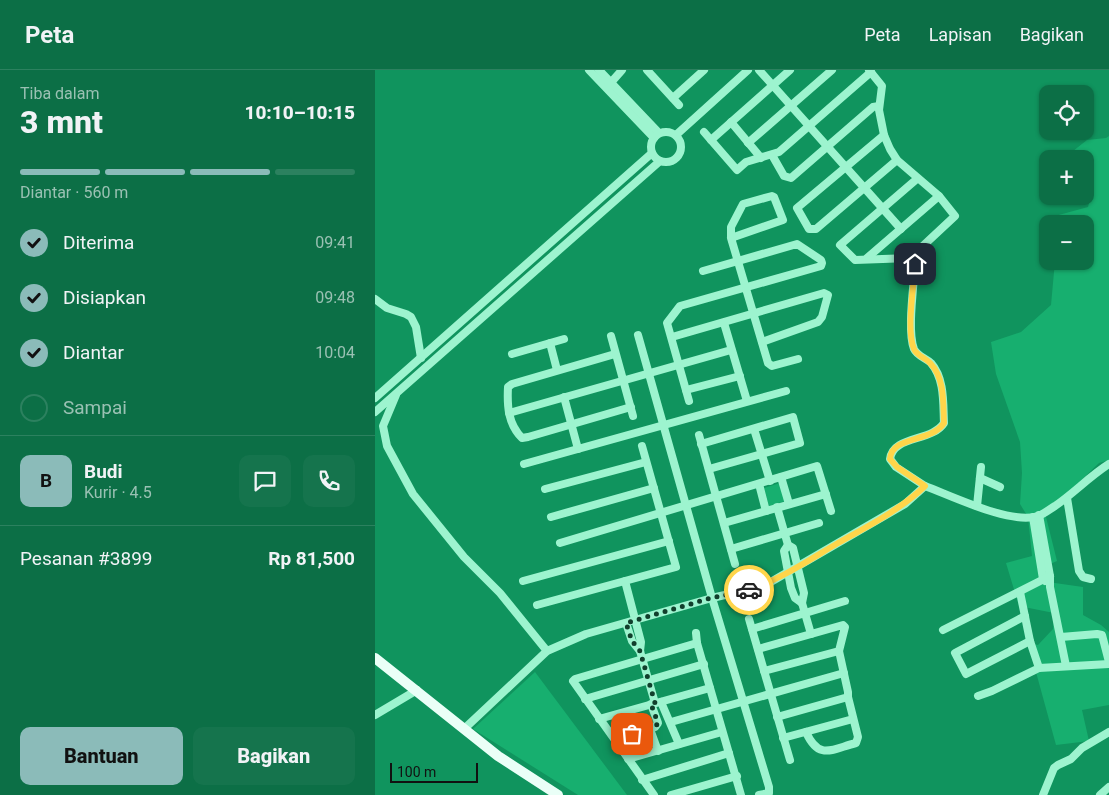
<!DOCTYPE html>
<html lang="id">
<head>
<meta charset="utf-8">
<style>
  :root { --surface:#0c6f46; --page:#15744d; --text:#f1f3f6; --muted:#9ac1b3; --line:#2c815f; --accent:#8bbbb9 }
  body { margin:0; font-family:Roboto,sans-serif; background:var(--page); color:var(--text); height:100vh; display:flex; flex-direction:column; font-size:19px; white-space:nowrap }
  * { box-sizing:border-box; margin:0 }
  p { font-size:16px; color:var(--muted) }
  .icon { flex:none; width:28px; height:28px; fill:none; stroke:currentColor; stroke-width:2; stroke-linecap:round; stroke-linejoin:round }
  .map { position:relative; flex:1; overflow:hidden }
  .drawer { display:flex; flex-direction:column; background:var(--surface); width:375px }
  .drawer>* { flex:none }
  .fabs { position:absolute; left:664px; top:15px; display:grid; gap:10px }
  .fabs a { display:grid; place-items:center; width:55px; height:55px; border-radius:10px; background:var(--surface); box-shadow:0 1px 4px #0004; font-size:25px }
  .scale { position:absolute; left:15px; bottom:12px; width:88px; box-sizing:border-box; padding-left:5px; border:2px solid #111; border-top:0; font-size:14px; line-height:18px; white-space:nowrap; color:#111; -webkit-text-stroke:4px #10945e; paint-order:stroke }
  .pin { position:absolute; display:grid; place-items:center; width:42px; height:42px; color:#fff; margin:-21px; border-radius:10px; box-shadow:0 2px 8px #0006 }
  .courier { position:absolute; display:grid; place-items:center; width:50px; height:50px; margin:-25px; border:4px solid #ffd54a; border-radius:50%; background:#fff; color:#222; box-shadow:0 1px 6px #0007 }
  .headline em { font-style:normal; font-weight:800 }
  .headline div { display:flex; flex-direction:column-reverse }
  .headline { display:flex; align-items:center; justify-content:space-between; height:85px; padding:0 20px }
  h1 { font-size:32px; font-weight:800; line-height:38px }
  .bar { display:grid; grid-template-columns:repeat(4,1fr); gap:8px 5px; align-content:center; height:60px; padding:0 20px }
  .bar i { height:6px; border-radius:4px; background:var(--line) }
  .bar .selected { background:var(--accent) }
  .bar p { grid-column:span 4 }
  .line { display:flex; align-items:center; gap:12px; padding:0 20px; border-top:1px solid var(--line) }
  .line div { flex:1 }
  .round { display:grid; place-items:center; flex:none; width:52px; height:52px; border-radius:10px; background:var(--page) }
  ol { padding:0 20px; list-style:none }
  li { display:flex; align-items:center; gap:15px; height:55px }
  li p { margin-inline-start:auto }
  li .icon { padding:5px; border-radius:50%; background:var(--accent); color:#111; stroke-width:4 }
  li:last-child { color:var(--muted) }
  li i { width:28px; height:28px; border:2px solid var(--line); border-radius:50% }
  .primary-button { display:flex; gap:10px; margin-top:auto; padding:10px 20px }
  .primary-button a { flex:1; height:58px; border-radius:10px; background:var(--accent); color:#111; font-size:20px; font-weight:800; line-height:58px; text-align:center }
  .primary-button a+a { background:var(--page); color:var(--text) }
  header { display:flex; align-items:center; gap:30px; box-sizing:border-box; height:70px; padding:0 25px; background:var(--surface); border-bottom:1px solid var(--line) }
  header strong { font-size:24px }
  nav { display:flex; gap:28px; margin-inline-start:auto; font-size:18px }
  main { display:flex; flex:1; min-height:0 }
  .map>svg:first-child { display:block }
</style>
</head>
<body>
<header>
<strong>Peta</strong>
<nav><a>Peta</a><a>Lapisan</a><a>Bagikan</a></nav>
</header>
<main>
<section class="drawer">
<div class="headline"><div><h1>3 mnt</h1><p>Tiba dalam</p></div><em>10:10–10:15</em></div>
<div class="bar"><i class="selected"></i><i class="selected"></i><i class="selected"></i><i></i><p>Diantar · 560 m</p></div>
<ol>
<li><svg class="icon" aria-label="check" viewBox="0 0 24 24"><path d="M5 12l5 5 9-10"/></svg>Diterima<p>09:41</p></li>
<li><svg class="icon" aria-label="check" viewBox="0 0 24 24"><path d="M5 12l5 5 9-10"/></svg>Disiapkan<p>09:48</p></li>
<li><svg class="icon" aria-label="check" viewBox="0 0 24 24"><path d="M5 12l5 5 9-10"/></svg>Diantar<p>10:04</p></li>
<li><i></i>Sampai</li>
</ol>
<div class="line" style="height:90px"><b class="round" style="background:var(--accent);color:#111">B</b><div><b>Budi</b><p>Kurir · 4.5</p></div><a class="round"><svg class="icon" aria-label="chat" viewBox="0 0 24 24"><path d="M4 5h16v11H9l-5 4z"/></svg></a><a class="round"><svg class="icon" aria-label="phone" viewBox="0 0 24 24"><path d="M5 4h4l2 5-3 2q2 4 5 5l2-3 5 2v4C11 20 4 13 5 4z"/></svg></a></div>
<div class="line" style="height:65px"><div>Pesanan #3899</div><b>Rp 81,500</b></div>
<div class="primary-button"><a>Bantuan</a><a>Bagikan</a></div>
</section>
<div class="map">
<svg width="734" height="725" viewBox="0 0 734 725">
  <rect width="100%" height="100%" fill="#10945e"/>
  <!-- green -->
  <g fill="#17af6f">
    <polygon points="734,66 734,390 724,393 685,431 669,439 682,491 666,498 666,511 708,517 708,545 726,555 734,562 734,635 707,640 714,671 681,675 653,573 663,575 678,559 679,543 644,536 631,493 657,486 653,447 645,434 647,403 645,372 621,304 616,272 646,262 676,235 680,191 710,191 710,154 680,154 680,146 713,137 717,122 710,120 710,89 688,89 712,70 731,68"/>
    <polygon points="405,413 410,431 394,436 389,418"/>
    <polygon points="160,602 252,725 203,725 98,659"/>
  </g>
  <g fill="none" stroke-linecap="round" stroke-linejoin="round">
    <!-- minor -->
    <g stroke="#9df4cf" stroke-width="8">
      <polyline points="214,0 279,68"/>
      <polyline points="224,0 284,63"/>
      <polyline points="272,0 304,35"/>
      <polyline points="384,0 526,159"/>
      <polyline points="494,0 507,16 504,40 509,65 515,79 522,90 564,126 580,146 535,188 480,190 465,175 543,108"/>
      <polyline points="232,17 247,0"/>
      <polyline points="298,28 329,0"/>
      <polyline points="356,52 386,88"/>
      <polyline points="329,62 362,100 371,92 404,82 496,2"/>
      <circle cx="291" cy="77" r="15"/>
      <polyline points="301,65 373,0"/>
      <polyline points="509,65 422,138 434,159 441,159 522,90"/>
      <polyline points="336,70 415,0"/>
      <polyline points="373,73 457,0"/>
      <polyline points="397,85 409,106 416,108 498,37 504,36"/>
      <polyline points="356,168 408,150 399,127 397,126 368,134 356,157 356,168 393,293 397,296 423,289"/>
      <polyline points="492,188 564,126"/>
      <path d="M540,194C539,215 532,261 539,279C542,286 551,288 556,293C570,309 568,334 569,353C557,372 518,365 515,389L521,397L550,416"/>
      <polyline points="0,229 12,238 31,244 36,247 41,257 46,288"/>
      <polyline points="349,253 372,331"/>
      <polyline points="263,265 337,528 394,717 394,723 384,725"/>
      <polyline points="236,266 258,346"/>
      <polyline points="297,267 449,223 453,225 447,247 443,252 387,272"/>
      <polyline points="175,273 182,300"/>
      <polyline points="137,284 189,269"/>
      <path d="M240,284L137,314L133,317C132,336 133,354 147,368L153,367L256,337"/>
      <polyline points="311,320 365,306"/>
      <polyline points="21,325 8,356 12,376 38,424 89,487 125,523 172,581"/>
      <polyline points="189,327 203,379"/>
      <polyline points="0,328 277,83"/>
      <polyline points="314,331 292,253 305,236 446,196 447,193 446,190 422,174 328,201"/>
      <polyline points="0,342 285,91"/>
      <polyline points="134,343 356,280"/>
      <polyline points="379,359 395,411"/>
      <polyline points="324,365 360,494"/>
      <polyline points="326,374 418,347 425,373 334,399"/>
      <polyline points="149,394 411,321"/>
      <polyline points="406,407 414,434"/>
      <polyline points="605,408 625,417"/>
      <polyline points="384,414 391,441"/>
      <polyline points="170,419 271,392"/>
      <polyline points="692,428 704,501 708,507 716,509"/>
      <polyline points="602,436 606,397"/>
      <polyline points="402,437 413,475 418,478 429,523 427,533"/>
      <polyline points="664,445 675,506 675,517 691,596"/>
      <polyline points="176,447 279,418"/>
      <polyline points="658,447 668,509 670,511"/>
      <polyline points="349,453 451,424"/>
      <polyline points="185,473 442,396 456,441"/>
      <polyline points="413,475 409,481 416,518 420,528 427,533 436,564"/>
      <polyline points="356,479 444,453"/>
      <polyline points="148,511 294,471"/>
      <polyline points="250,511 266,572 265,581 280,633"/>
      <polyline points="162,535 301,497 267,376"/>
      <polyline points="650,546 580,583 591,604 655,571"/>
      <polyline points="374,549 415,690"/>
      <polyline points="251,553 257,571 265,581"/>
      <polyline points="377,559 470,531"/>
      <polyline points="568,560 675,506"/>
      <polyline points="321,563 322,573 366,725"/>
      <polyline points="686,567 722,564 727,565 734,592"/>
      <polyline points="383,579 468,555 470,557 464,581 389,601"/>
      <polyline points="664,598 734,594"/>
      <polyline points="603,626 617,621 664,598 655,571 645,522"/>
      <polyline points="210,629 329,594"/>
      <polyline points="286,632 304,674"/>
      <polyline points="276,634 283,653 280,657 275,659 283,681"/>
      <polyline points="0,645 42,620"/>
      <polyline points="402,647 473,627 473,622 464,581"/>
      <polyline points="224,649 335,618"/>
      <polyline points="296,652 469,603"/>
      <path d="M89,659L172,581L211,564L337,528L371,520L394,513L530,434L550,416C577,426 636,455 663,446C669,444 675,439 680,436C699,423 715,406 734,394"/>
      <path d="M431,662C444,691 457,679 481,673L483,667L473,627"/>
      <polyline points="408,668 478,649"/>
      <polyline points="240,670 275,659"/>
      <polyline points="253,689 347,662"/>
      <polyline points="267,710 354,683"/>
      <polyline points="279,725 198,611 200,609 322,573"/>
      <polyline points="296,725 362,706"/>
      <polyline points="668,725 679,698 683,695 696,689 707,678 734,662"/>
      <polyline points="725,725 734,717"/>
    </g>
    <!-- major -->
    <polyline stroke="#eafff7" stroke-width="10" points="0,588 123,686 183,725"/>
  </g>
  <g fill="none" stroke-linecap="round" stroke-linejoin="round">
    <!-- done -->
    <polyline stroke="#113f2c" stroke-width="5" stroke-dasharray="0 9" points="257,664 280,657 283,653 276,634 280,633 265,581 257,571 251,553 336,528 374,520"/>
    <!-- route -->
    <path stroke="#ffd54a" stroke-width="6" d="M374,520C406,509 434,490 463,473C493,456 525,440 550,416L522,397L515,389C517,365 556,373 569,353C568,334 570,309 556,294C551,288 542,286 539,279C531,261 539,215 540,194"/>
  </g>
</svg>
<div class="fabs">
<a><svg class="icon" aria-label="locate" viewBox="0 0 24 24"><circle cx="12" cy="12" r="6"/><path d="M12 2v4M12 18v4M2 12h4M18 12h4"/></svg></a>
<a>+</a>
<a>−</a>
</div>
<div class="scale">100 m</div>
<div class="pin" style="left:257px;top:664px;background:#ea580c"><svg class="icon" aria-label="bag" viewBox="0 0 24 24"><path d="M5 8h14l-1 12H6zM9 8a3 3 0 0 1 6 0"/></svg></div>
<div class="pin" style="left:540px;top:194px;background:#1f2937"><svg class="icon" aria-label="home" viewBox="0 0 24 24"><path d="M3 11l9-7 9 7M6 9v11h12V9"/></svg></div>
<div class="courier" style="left:374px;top:520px"><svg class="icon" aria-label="car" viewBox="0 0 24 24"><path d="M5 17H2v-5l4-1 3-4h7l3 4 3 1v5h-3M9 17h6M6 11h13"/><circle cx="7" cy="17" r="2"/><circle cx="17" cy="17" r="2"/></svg></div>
</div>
</main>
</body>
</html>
